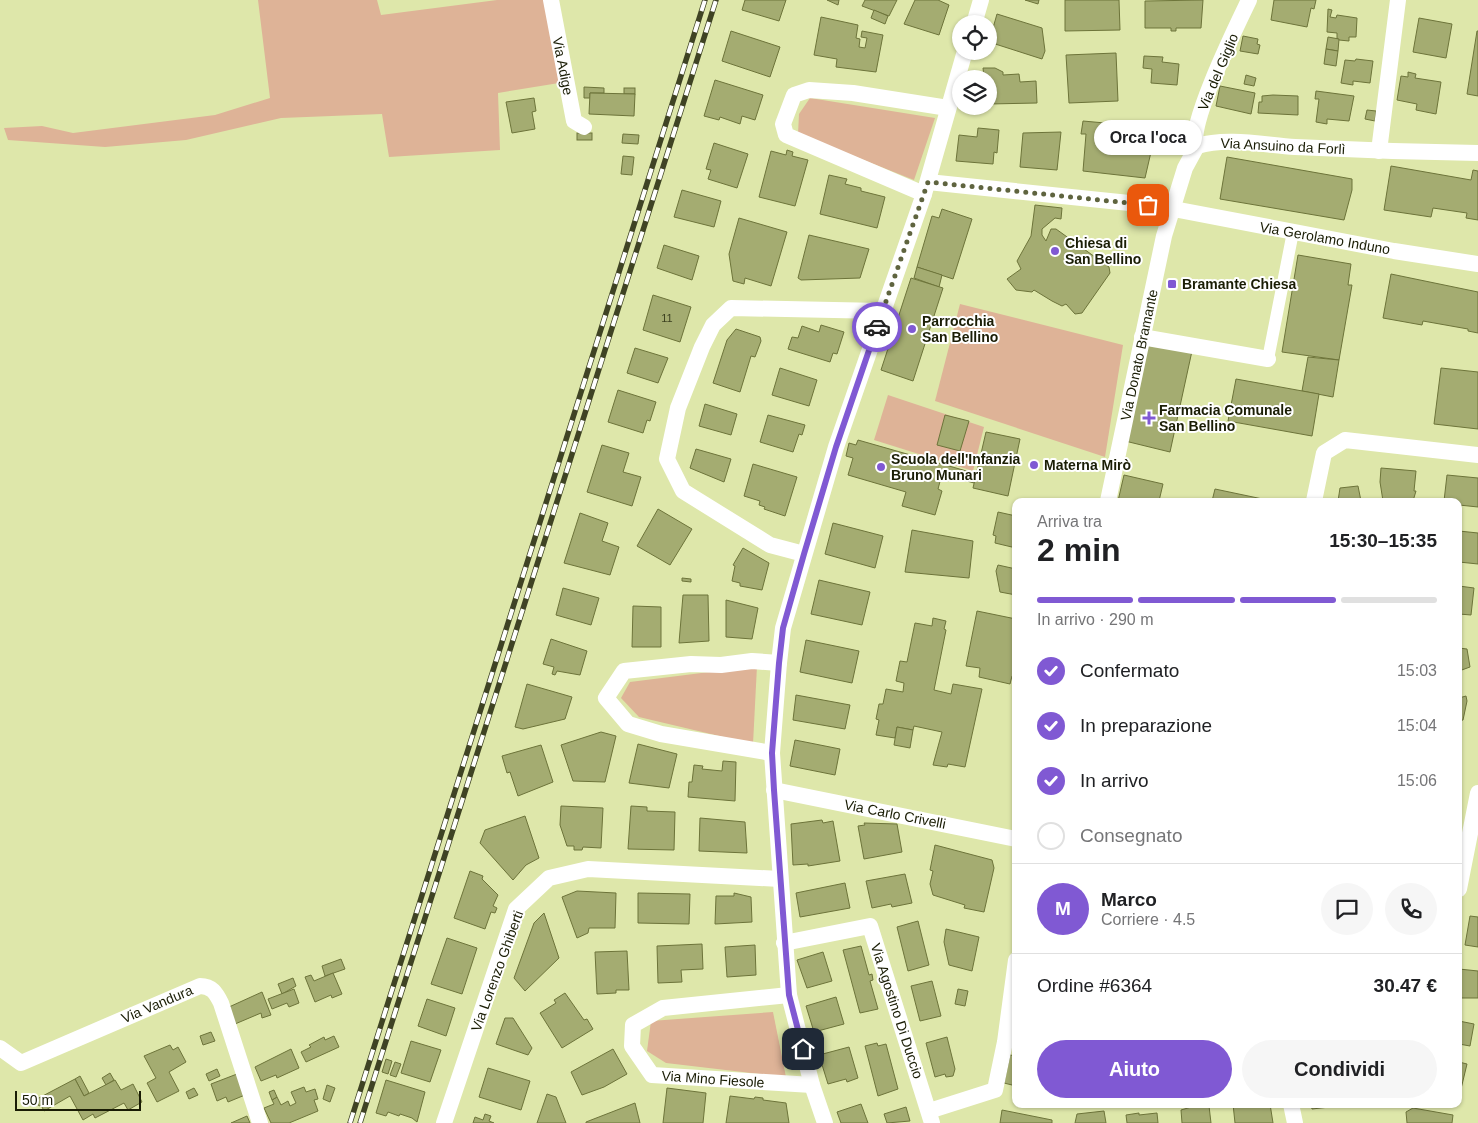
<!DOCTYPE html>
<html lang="it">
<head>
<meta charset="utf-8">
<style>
  :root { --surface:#fff; --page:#f6f6f6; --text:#202124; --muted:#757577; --line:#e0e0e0; --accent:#8059d3 }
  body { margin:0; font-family:Helvetica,sans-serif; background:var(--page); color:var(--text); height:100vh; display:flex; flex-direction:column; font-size:19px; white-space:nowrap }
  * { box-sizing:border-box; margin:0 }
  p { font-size:16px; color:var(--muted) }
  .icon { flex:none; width:28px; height:28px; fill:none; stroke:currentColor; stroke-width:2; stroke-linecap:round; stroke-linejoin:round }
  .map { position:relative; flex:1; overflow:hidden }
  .sheet { position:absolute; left:1012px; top:498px; width:450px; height:610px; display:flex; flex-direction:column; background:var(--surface); border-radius:10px; box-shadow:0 1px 4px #0004 }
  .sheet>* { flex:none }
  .buttons { position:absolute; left:952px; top:15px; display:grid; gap:10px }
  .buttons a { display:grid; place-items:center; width:45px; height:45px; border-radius:50%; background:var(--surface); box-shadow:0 1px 4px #0004; font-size:25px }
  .scale { position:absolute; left:15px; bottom:12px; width:126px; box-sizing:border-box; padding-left:5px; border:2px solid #1a1d05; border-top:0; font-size:14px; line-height:18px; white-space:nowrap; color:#1a1d05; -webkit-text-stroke:4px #fff; paint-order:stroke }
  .pin { position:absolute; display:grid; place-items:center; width:42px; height:42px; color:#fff; margin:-21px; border-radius:10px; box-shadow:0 2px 8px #0006 }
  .courier { position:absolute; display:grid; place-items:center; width:50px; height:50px; margin:-25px; border:4px solid #8059d3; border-radius:50%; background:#fff; color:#222; box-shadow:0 1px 6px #0007 }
  .bubble { position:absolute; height:35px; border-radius:18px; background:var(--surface); box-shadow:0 1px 4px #0004; font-size:16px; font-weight:700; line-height:35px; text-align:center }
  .headline em { font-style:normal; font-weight:700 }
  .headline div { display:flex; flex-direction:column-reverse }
  .headline { display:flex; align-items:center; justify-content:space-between; height:85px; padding:0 25px }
  h1 { font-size:32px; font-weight:700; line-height:38px }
  .bar { display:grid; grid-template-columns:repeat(4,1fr); gap:8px 5px; align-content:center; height:60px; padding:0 25px }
  .bar i { height:6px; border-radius:4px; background:var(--line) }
  .bar .selected { background:var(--accent) }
  .bar p { grid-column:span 4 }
  .line { display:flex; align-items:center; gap:12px; padding:0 25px; border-top:1px solid var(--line) }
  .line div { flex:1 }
  .round { display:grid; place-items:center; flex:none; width:52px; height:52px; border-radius:26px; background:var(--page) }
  ol { padding:0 25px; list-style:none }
  li { display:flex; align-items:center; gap:15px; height:55px }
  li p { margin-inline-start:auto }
  li .icon { padding:5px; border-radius:50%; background:var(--accent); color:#fff; stroke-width:4 }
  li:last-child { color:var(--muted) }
  li i { width:28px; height:28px; border:2px solid var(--line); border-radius:50% }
  .primary-button { display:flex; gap:10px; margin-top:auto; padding:10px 25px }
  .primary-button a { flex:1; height:58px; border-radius:30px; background:var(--accent); color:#fff; font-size:20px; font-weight:700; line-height:58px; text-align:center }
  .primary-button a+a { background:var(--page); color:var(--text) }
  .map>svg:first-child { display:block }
</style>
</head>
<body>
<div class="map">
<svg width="1478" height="1123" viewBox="0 0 1478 1123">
  <rect width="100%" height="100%" fill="#dee7aa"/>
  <!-- green -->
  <g fill="#deb397">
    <polygon points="258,0 377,0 381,15 497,0 550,0 559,83 498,93 500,150 389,157 382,114 281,118 186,140 105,147 8,140 4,128 42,126 73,133 215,115 270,98"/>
    <polygon points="810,98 935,118 914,180 798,134 799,114"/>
    <polygon points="960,304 1123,345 1105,457 935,401"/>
    <polygon points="888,395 984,427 973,471 874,440"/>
    <polygon points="757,666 753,744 639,717 621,698 630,682"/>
    <polygon points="773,1012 786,1077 666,1063 647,1051 651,1021"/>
  </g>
  <!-- building -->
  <g fill="#a4ac71" stroke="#6d743a">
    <polygon points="745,0 786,0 779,21 742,10"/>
    <polygon points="827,0 839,0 838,5"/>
    <polygon points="865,0 897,0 889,16 862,6"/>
    <polygon points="915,0 938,0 949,5 939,35 904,24"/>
    <polygon points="1025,0 1039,0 1038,4"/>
    <polygon points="1065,0 1119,0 1120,30 1065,31"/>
    <polygon points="1203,0 1201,28 1176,28 1176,31 1171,31 1171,28 1145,28 1145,1"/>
    <polygon points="1274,0 1316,0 1314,9 1311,8 1307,27 1271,20"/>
    <polygon points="1328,9 1332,10 1330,17 1336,18 1337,15 1357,18 1356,37 1349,37 1349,41 1339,40 1337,38 1337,33 1327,32"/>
    <polygon points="874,10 888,16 885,24 871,18"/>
    <polygon points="997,14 1042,28 1045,51 1042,59 989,42"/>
    <polygon points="821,17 858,25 856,38 860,39 859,47 865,48 867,38 861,37 862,31 883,35 876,72 836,67 837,59 814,55"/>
    <polygon points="1419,18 1452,24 1446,58 1413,52"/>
    <polygon points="731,31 780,47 770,77 722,61"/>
    <polygon points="1477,31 1478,31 1478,96 1467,94"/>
    <polygon points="1243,36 1258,39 1257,44 1260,45 1258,54 1240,51"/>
    <polygon points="1328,37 1339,39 1338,51 1326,49"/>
    <polygon points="1326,49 1338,51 1336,66 1324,64"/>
    <polygon points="1116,53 1118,101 1069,103 1066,55"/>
    <polygon points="1144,56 1163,57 1162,62 1179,64 1177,85 1151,83 1152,69 1143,68"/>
    <polygon points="1356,59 1373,61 1370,83 1353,81 1353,85 1341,83 1345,60 1355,61"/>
    <polygon points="983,68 995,68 1003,72 1003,75 1019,74 1020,82 1036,81 1037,103 989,104 989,79 981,79 984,77"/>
    <polygon points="1408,72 1416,74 1415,78 1441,82 1436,114 1416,110 1417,104 1397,100 1401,76 1408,77"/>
    <polygon points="1246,75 1256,78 1254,86 1244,84"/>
    <polygon points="715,80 763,95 755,120 742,116 740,124 720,117 719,120 704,116"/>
    <polygon points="1220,86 1255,93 1251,114 1216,106"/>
    <polygon points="584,87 604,88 604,93 590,93 590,98 584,98"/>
    <rect x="624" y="88" width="11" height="6"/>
    <polygon points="1316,91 1354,96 1349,121 1327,119 1327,124 1316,122 1319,99 1315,99"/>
    <polygon points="590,93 635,94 634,116 589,114"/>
    <polygon points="1273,95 1298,96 1298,115 1258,113 1259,102 1262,102 1262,96"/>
    <polygon points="534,98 536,111 532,112 535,129 512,133 506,102"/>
    <polygon points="1367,110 1376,111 1375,121 1365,119"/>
    <polygon points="1083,121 1105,123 1104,136 1121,138 1123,127 1138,128 1138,125 1157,126 1145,178 1083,171 1086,134 1081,134"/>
    <polygon points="978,128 999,130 997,153 994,152 993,164 956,161 959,135 977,137"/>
    <polygon points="1061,132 1057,170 1020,167 1023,133"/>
    <rect x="577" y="133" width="15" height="7"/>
    <polygon points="623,134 639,135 638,144 622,143"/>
    <polygon points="714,143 748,154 737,188 708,179 711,170 706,169"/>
    <polygon points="787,150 793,152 792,156 808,160 795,206 759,197 771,151 786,155"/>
    <polygon points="623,156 634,157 632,175 621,174"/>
    <polygon points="1227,157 1352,179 1352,190 1344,220 1220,199"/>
    <polygon points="1391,166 1471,180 1473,170 1478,171 1478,220 1466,218 1467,213 1433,208 1431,217 1384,210"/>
    <polygon points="829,175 847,179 845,184 861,188 861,191 885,197 877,228 820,214"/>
    <polygon points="682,190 721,201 714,227 674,217"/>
    <polygon points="1035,205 1062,208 1061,219 1055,218 1042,229 1042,235 1046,241 1051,229 1056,229 1109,267 1110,273 1082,313 1075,314 1066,304 1062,306 1052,301 1034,290 1032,292 1016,290 1007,279 1021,269 1017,261 1031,236"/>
    <polygon points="942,209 972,219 953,279 917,267 932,216 939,218"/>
    <polygon points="739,218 787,232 771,286 745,278 744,284 733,281 729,254"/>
    <polygon points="809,235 869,249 860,278 801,280 798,278"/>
    <polygon points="664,245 699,256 692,280 657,268"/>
    <polygon points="1298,255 1351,264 1348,285 1352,285 1339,360 1282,352"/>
    <polygon points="917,267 942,275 939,287 914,278"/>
    <polygon points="1391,274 1478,292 1478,333 1468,331 1468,329 1423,321 1422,325 1383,318"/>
    <polygon points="911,278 943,288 913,381 881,370"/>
    <polygon points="653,295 691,307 680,342 643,330"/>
    <polygon points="821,325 844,332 837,354 833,353 830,362 788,349 792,337 798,338 802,326 819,332"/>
    <polygon points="736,329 760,337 761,341 755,357 751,356 740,392 713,383 727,340"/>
    <polygon points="1147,341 1192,351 1170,452 1125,441"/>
    <polygon points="635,348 668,358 658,383 627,373"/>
    <polygon points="1308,357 1339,360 1333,397 1302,391"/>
    <polygon points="780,368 817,380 809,406 772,395"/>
    <polygon points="1441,368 1478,372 1478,429 1434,424"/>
    <polygon points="1236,379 1319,394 1312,436 1228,421"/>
    <polygon points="618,390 656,402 650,421 647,420 643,433 608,422"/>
    <polygon points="705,404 737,414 731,435 699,426"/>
    <polygon points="768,415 805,425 802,435 799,434 793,452 760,442"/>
    <polygon points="945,415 969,421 960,451 937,445"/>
    <polygon points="986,432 1020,439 1008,496 973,488"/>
    <polygon points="858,440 977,474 974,483 942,474 938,489 942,491 935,515 902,506 906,492 848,475 853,458 846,456 849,443 856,445"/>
    <polygon points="602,445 629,453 623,472 641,477 632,506 587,492"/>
    <polygon points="696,449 731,459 724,482 690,468"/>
    <polygon points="753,464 797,477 785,516 764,509 765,507 759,505 760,501 744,496"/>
    <polygon points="1381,468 1416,471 1414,491 1416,491 1413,501 1383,501 1380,482"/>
    <polygon points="1124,475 1163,484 1159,501 1118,501"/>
    <polygon points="1447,475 1478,478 1478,507 1459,505 1459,501 1444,501"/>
    <polygon points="1358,486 1361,501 1338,501 1340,488"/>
    <polygon points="1215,489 1272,501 1212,501"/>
    <polygon points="658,509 692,529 670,565 637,546"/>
    <polygon points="998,512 1016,516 1016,548 995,543 996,536 993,535"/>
    <polygon points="580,513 608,523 602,541 619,547 610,575 564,563"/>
    <polygon points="833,523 883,536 875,568 825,554"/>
    <polygon points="912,530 973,541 969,578 905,572"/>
    <polygon points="1459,531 1478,533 1478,564 1459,562"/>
    <polygon points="743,548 769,563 762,590 740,586 740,583 732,581 735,566 733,565"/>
    <polygon points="998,565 1016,569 1016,595 1000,592 996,571"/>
    <polygon points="682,578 691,579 691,582 682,581"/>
    <polygon points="819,580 870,592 862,625 811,614"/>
    <polygon points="1459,586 1474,588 1471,615 1459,614"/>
    <polygon points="563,588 599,598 591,625 556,615"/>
    <polygon points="683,595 708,595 709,641 679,643"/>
    <polygon points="726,600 758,608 752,639 726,637"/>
    <polygon points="633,606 661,607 661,647 632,647"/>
    <polygon points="977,611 1016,619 1016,676 1012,676 1010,684 979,677 980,668 966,666"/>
    <polygon points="933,618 946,621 944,629 946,630 934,690 951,694 953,684 982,689 965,767 948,764 947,767 933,765 942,732 914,726 913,730 897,727 895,738 876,735 879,720 876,719 879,704 883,704 886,689 903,692 904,683 896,681 900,661 907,662 915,623 932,626"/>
    <polygon points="551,639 587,651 580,675 557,671 555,675 552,674 554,667 543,664"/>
    <polygon points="806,640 859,651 852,683 800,672"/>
    <polygon points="1459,648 1467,649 1470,667 1459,671"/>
    <polygon points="527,684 572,697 565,719 523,729 515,727"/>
    <polygon points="796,695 850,705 845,729 793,720"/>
    <polygon points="1466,696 1467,701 1463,720 1459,721 1459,698"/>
    <polygon points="897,727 913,730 910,748 894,745"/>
    <polygon points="601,732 616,736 605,782 573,781 561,745"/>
    <polygon points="795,740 840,749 835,775 790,766"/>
    <polygon points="638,744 677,754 669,788 629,783"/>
    <polygon points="541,745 553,782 518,796 510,772 507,773 502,756"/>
    <polygon points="723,761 736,762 735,801 688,797 689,782 692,782 694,765 703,766 702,769 722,771"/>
    <polygon points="561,806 603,808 601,848 583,847 582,850 574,850 574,846 567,846 560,825"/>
    <polygon points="631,806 647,807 647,811 675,812 674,850 628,849"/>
    <polygon points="525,816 539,858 526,865 513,880 480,843 485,830"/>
    <polygon points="700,818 745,822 747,853 699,851"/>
    <polygon points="822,820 823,823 833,821 840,861 808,866 808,864 793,865 791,824"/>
    <polygon points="864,823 897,824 902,852 864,859 858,826 865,825"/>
    <polygon points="935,845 992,860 994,868 984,912 964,908 965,905 933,895 930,884 933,871 930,870"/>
    <polygon points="470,871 483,876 482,879 498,895 493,906 497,908 495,913 491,912 485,929 454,918"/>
    <polygon points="905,874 912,903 892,907 891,904 872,908 866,881"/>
    <polygon points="845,883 850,908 800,917 796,893"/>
    <polygon points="577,891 616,893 615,928 589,928 588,933 577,938 562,897"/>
    <polygon points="638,893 690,894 689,924 638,923"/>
    <polygon points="734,893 751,897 752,922 715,924 716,896 734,896"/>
    <polygon points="544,913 559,958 525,991 514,978 534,923"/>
    <polygon points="1470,916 1478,917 1478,947 1465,945"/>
    <polygon points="918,921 929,965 908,971 897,927"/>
    <polygon points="946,929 979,937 972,971 949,965 944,942"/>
    <polygon points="447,938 477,948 462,994 431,984"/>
    <polygon points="702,944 703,969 681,970 682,982 658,983 657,946"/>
    <polygon points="755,945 756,975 727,977 725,947"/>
    <polygon points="861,946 869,975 872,974 873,980 870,981 878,1009 860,1013 843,950"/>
    <polygon points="627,951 629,990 616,990 616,993 597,994 595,952"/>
    <polygon points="823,952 832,981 807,988 797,960"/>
    <polygon points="341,959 345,969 325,976 322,966"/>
    <polygon points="1459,969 1478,971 1478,998 1459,998"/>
    <polygon points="333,973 342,994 332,998 331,995 315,1002 305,977 311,975 314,981"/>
    <polygon points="293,978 296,986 282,994 278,984"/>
    <polygon points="932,981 941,1016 920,1021 911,986"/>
    <polygon points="294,989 299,1003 289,1007 287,1003 272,1009 268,999"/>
    <polygon points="958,989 968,991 965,1006 955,1004"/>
    <polygon points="262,992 271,1015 262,1018 261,1013 235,1024 229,1007"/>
    <polygon points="565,993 584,1020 587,1019 593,1029 562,1048 540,1013 556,1003 554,1000"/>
    <polygon points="836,997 844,1024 814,1032 806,1006"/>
    <polygon points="427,999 455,1008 446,1036 418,1026"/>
    <polygon points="505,1018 513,1018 532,1048 528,1055 496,1044"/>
    <polygon points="1459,1021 1474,1024 1470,1046 1459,1044"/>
    <polygon points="211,1032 215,1041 203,1045 200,1036"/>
    <polygon points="334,1036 339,1047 306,1062 301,1052 311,1047 309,1045 324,1037 325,1040"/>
    <polygon points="947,1037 955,1069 953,1076 946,1077 945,1074 935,1077 926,1043"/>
    <polygon points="411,1041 441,1050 430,1082 401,1073"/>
    <polygon points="877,1043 878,1046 886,1044 898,1089 878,1096 865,1046"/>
    <polygon points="170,1045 173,1050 178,1047 186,1062 169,1072 179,1091 157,1102 147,1083 156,1078 144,1056"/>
    <polygon points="849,1047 858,1078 847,1082 846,1079 828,1084 819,1055"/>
    <polygon points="291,1049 299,1068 277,1078 276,1075 261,1081 255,1067"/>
    <polygon points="613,1049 627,1074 604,1087 582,1095 571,1072"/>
    <polygon points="1010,1055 1016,1056 1016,1086 1004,1083"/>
    <polygon points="386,1059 392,1061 388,1074 382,1072"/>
    <polygon points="395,1062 401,1064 396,1077 390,1075"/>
    <polygon points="1459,1062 1467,1064 1460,1093 1459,1093"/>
    <polygon points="488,1068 530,1081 521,1110 479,1097"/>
    <polygon points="217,1069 220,1076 209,1081 206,1074"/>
    <polygon points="110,1073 114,1080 106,1085 102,1078"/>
    <polygon points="237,1074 245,1095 228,1102 226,1097 217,1101 211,1084"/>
    <polygon points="80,1076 89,1093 84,1096 75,1079"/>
    <polygon points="75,1079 84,1096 115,1080 121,1090 133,1084 142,1102 128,1110 124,1103 95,1118 93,1114 83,1120 70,1096 44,1111 41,1105 39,1106 35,1100"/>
    <polygon points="386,1080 425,1092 417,1122 412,1118 400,1114 399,1116 388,1112 386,1116 376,1113"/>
    <polygon points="327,1085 335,1088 330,1102 323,1099"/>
    <polygon points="304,1087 306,1092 315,1089 318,1099 314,1100 318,1111 289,1123 271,1123 264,1108 274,1104 272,1100 277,1097 281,1105 288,1101 290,1106 296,1103 291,1092"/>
    <polygon points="194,1088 198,1095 189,1099 186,1092"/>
    <polygon points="667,1088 706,1093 703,1123 663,1123"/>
    <polygon points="274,1090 277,1097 272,1100 269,1092"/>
    <polygon points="547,1094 556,1097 566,1123 537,1123"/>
    <polygon points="26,1095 32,1101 28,1105 21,1099"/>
    <polygon points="730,1096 754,1099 755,1097 763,1098 763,1100 786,1103 789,1123 726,1123"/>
    <polygon points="635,1103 640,1123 586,1123 586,1122"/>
    <polygon points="861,1104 868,1123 841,1123 837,1112"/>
    <polygon points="1233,1104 1270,1104 1273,1123 1235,1123"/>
    <polygon points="1307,1104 1356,1104 1312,1109 1311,1105"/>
    <polygon points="1198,1105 1198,1107 1209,1106 1211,1123 1182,1123 1181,1110"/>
    <polygon points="906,1107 910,1121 887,1123 884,1114"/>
    <polygon points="1413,1108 1453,1115 1452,1123 1407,1123 1406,1112"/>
    <polygon points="1002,1110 1052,1120 1052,1123 1000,1123"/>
    <polygon points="1104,1111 1106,1123 1075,1123 1077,1114"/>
    <polygon points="1139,1113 1139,1115 1157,1113 1158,1123 1127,1123 1126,1115"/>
    <polygon points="485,1114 491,1116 489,1121 494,1123 473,1123 475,1117 483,1120"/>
    <polygon points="247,1116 250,1123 231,1123"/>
  </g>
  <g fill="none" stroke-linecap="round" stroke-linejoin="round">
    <!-- pedestrian -->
    <polyline stroke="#fff" stroke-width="12" points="1268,359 1293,232"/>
    <!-- minor -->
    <g stroke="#fff" stroke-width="16">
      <polyline points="551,0 574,121 584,127"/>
      <polyline points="974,24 981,0"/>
      <path d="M1197,146C1185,130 1239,21 1249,0"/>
      <polyline points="1379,151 1398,0"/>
      <polyline points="928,182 1158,206 1394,251 1478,264"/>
      <polyline points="924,194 786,135 783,124 794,95 809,90 853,93 948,108"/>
      <polyline points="1142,337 1268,359"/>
      <path d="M1108,501L1164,236L1185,168L1197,146C1227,137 1264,145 1295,147C1356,150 1417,152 1478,153"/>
      <polyline points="1314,501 1324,453 1345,440 1478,455"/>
      <polyline points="804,554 770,545 683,491 667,459 678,408 702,347 713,325 731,308 882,311"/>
      <polyline points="772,753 661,734 628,724 606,698 624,671 691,664 721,665 752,661 779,663"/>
      <polyline points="774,790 1016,839"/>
      <polyline points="1459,889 1478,793"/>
      <polyline points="784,943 870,926 932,1123"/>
      <polyline points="789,995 663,1008 633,1025 632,1046 652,1075 812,1085"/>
      <path d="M0,1048L21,1063L200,986C212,986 216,993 221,1003L260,1123"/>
      <polyline points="1291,1104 1295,1123"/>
      <polyline points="929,1111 995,1090 1005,1042 1016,960"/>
      <polyline points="444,1123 516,909 549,878 588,869 780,879"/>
      <polyline points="825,1123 812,1085 789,995 772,753 779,663 783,628 836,447 924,194 965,51"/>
    </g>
    <defs>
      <g id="rail">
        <polyline points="350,1123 705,0"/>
        <polyline points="360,1123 716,0"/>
      </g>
    </defs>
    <!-- rail casing -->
    <use href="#rail" stroke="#3f4324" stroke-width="5.5"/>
    <!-- rail -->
    <use href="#rail" stroke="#fff" stroke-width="4" stroke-dasharray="11" stroke-linecap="butt"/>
  </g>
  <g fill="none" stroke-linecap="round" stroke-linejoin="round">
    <!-- done -->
    <polyline stroke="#5f643f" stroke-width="5" stroke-dasharray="0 9" points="877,327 928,182 1148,205"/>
    <!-- route -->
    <polyline stroke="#8059d3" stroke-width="6" points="803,1049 789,995 774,790 772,753 779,663 783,628 804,554 836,447 877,327"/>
  </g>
  <!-- markers -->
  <g fill="#8059d3" stroke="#fff" stroke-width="2">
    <circle cx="1055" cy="251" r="5"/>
    <rect x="1167" y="279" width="10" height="10" rx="2.5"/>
    <circle cx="912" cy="329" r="5"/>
    <path d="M1146.5 410.5h5v5h5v5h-5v5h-5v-5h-5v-5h5z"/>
    <circle cx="1034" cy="465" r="5"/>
    <circle cx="881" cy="467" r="5"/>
  </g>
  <g text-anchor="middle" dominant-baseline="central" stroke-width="4" stroke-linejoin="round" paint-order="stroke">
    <!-- number labels -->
    <g font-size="11" fill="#3c4120">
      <text x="667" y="318">11</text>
    </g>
    <!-- street labels -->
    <g font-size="14" fill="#1a1d05" stroke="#fff">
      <text transform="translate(563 66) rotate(79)">Via Adige</text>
      <text transform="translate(1218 72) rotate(-67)">Via del Giglio</text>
      <text transform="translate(1283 146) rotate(3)">Via Ansuino da Forlì</text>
      <text transform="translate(1325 238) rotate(10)">Via Gerolamo Induno</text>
      <text transform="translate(1139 355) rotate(-78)">Via Donato Bramante</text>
      <text transform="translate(895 814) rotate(11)">Via Carlo Crivelli</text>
      <text transform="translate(497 971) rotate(-70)">Via Lorenzo Ghiberti</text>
      <text transform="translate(157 1004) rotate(-23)">Via Vandura</text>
      <text transform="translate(897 1011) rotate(72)">Via Agostino Di Duccio</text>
      <text transform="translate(713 1079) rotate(4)">Via Mino Fiesole</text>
    </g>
    <!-- poi labels -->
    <g font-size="14" font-weight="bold" fill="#1a1d05" stroke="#fff" text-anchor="start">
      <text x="1065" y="243">Chiesa di<tspan x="1065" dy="16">San Bellino</tspan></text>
      <text x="1182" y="284">Bramante Chiesa</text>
      <text x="922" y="321">Parrocchia<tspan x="922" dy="16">San Bellino</tspan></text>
      <text x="1159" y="410">Farmacia Comunale<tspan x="1159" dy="16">San Bellino</tspan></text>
      <text x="891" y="459">Scuola dell'Infanzia<tspan x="891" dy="16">Bruno Munari</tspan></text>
      <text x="1044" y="465">Materna Mirò</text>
    </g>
  </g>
</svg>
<div class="buttons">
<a><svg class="icon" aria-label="locate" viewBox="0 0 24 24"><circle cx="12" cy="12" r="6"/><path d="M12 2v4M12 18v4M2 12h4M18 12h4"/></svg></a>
<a><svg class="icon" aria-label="layers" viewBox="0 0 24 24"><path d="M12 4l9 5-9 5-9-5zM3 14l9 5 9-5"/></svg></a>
</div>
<div class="scale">50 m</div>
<div class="pin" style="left:1148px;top:205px;background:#ea580c"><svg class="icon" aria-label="bag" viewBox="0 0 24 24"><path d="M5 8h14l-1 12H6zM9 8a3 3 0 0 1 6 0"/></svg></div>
<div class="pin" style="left:803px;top:1049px;background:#1f2937"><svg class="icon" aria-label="home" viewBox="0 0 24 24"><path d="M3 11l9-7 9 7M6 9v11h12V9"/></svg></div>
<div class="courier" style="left:877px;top:327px"><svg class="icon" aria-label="car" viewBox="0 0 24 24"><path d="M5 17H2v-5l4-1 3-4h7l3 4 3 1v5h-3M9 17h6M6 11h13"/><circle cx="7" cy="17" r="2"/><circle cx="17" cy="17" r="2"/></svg></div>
<div class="bubble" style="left:1094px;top:120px;width:108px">Orca l'oca</div>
<section class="sheet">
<div class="headline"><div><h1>2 min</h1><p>Arriva tra</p></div><em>15:30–15:35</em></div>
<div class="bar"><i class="selected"></i><i class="selected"></i><i class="selected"></i><i></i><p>In arrivo · 290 m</p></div>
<ol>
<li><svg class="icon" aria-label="check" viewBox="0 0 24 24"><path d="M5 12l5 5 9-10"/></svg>Confermato<p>15:03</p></li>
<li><svg class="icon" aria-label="check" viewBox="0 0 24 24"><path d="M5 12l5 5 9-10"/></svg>In preparazione<p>15:04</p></li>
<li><svg class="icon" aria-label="check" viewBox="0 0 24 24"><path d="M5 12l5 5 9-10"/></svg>In arrivo<p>15:06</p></li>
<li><i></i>Consegnato</li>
</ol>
<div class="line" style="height:90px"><b class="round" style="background:var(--accent);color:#fff">M</b><div><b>Marco</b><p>Corriere · 4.5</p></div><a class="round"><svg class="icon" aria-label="chat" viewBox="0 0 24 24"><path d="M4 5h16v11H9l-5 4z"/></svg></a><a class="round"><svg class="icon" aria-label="phone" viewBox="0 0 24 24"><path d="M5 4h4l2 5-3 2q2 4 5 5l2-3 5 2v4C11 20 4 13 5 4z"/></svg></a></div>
<div class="line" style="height:65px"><div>Ordine #6364</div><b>30.47 €</b></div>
<div class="primary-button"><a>Aiuto</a><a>Condividi</a></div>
</section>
</div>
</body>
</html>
